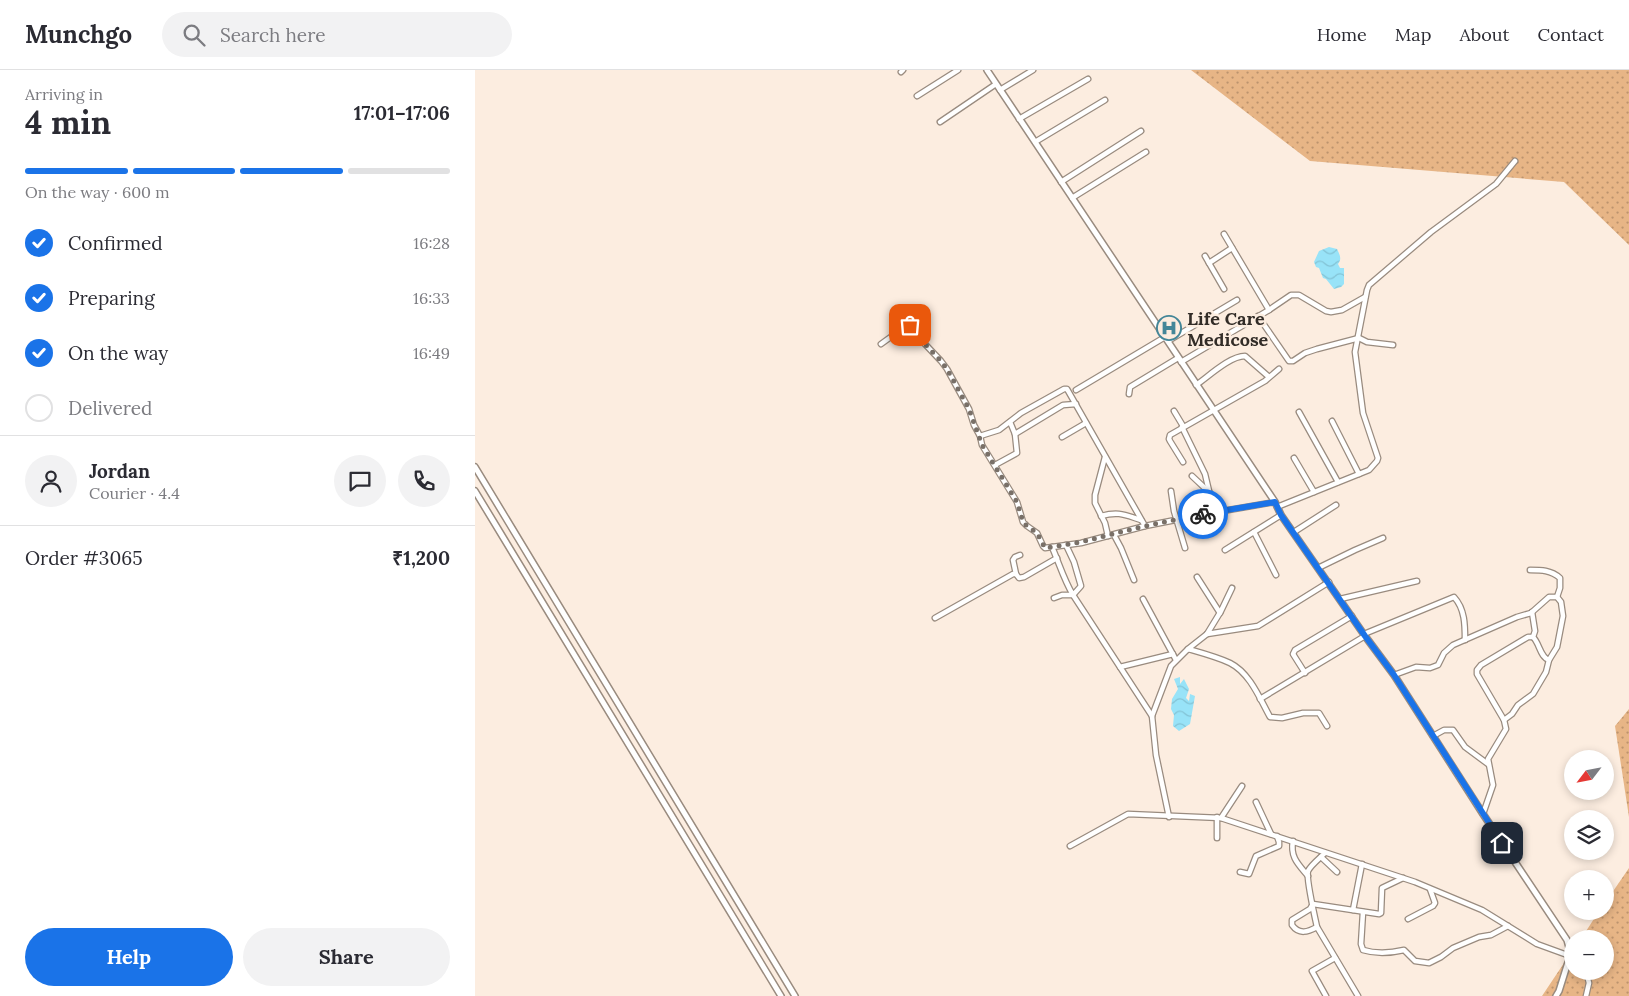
<!DOCTYPE html>
<html lang="en">
<head>
<meta charset="utf-8">
<style>
  :root { --surface:#fff; --page:#f2f2f3; --text:#2b2b33; --muted:#7c7c81; --line:#e1e1e2; --accent:#1a73e8 }
  body { margin:0; font-family:Lora,serif; background:var(--page); color:var(--text); height:100vh; display:flex; flex-direction:column; font-size:19px; white-space:nowrap }
  * { box-sizing:border-box; margin:0 }
  p { font-size:16px; color:var(--muted) }
  .icon { flex:none; width:28px; height:28px; fill:none; stroke:currentColor; stroke-width:2; stroke-linecap:round; stroke-linejoin:round }
  .map { position:relative; flex:1; overflow:hidden }
  .sheet { display:flex; flex-direction:column; background:var(--surface); width:475px }
  .sheet>* { flex:none }
  .needle { width:32px; rotate:238deg }
  .tools { position:absolute; left:1089px; top:680px; display:grid; gap:10px }
  .tools a { display:grid; place-items:center; width:50px; height:50px; border-radius:50%; background:var(--surface); box-shadow:0 2px 8px #0003; font-size:25px }
  .pin { position:absolute; display:grid; place-items:center; width:42px; height:42px; color:#fff; margin:-21px; border-radius:10px; box-shadow:0 2px 8px #0006 }
  .courier { position:absolute; display:grid; place-items:center; width:50px; height:50px; margin:-25px; border:4px solid #1a73e8; border-radius:50%; background:#fff; color:#222; box-shadow:0 1px 6px #0007 }
  .summary em { font-style:normal; font-weight:700 }
  .summary div { display:flex; flex-direction:column-reverse }
  .summary { display:flex; align-items:center; justify-content:space-between; height:85px; padding:0 25px }
  h1 { font-size:32px; font-weight:700; line-height:38px }
  .bar { display:grid; grid-template-columns:repeat(4,1fr); gap:8px 5px; align-content:center; height:60px; padding:0 25px }
  .bar i { height:6px; border-radius:4px; background:var(--line) }
  .bar .on { background:var(--accent) }
  .bar p { grid-column:span 4 }
  .line { display:flex; align-items:center; gap:12px; padding:0 25px; border-top:1px solid var(--line) }
  .line div { flex:1 }
  .round { display:grid; place-items:center; flex:none; width:52px; height:52px; border-radius:26px; background:var(--page) }
  ol { padding:0 25px; list-style:none }
  li { display:flex; align-items:center; gap:15px; height:55px }
  li p { margin-inline-start:auto }
  li .icon { padding:5px; border-radius:50%; background:var(--accent); color:#fff; stroke-width:4 }
  li:last-child { color:var(--muted) }
  li i { width:28px; height:28px; border:2px solid var(--line); border-radius:50% }
  .cta { display:flex; gap:10px; margin-top:auto; padding:10px 25px }
  .cta a { flex:1; height:58px; border-radius:30px; background:var(--accent); color:#fff; font-size:20px; font-weight:700; line-height:58px; text-align:center }
  .cta a+a { background:var(--page); color:var(--text) }
  header { display:flex; align-items:center; gap:30px; box-sizing:border-box; height:70px; padding:0 25px; background:var(--surface); border-bottom:1px solid var(--line) }
  header strong { font-size:24px }
  nav { display:flex; gap:28px; margin-inline-start:auto; font-size:18px }
  .search { width:350px; height:45px; background:var(--page); display:flex; align-items:center; gap:12px; box-sizing:border-box; padding:0 18px; border-radius:28px; color:var(--muted); font-size:19px }
  main { display:flex; flex:1; min-height:0 }
  .map>svg:first-child { display:block }
</style>
</head>
<body>
<header>
<strong>Munchgo</strong>
<div class="search"><svg class="icon" aria-label="search" viewBox="0 0 24 24"><circle cx="10" cy="10" r="6"/><path d="M15 15l6 6"/></svg>Search here</div>
<nav><a>Home</a><a>Map</a><a>About</a><a>Contact</a></nav>
</header>
<main>
<section class="sheet">
<div class="summary"><div><h1>4 min</h1><p>Arriving in</p></div><em>17:01–17:06</em></div>
<div class="bar"><i class="on"></i><i class="on"></i><i class="on"></i><i></i><p>On the way · 600 m</p></div>
<ol>
<li><svg class="icon" aria-label="check" viewBox="0 0 24 24"><path d="M5 12l5 5 9-10"/></svg>Confirmed<p>16:28</p></li>
<li><svg class="icon" aria-label="check" viewBox="0 0 24 24"><path d="M5 12l5 5 9-10"/></svg>Preparing<p>16:33</p></li>
<li><svg class="icon" aria-label="check" viewBox="0 0 24 24"><path d="M5 12l5 5 9-10"/></svg>On the way<p>16:49</p></li>
<li><i></i>Delivered</li>
</ol>
<div class="line" style="height:90px"><a class="round"><svg class="icon" aria-label="person" viewBox="0 0 24 24"><circle cx="12" cy="8" r="4"/><path d="M4 21q1-7 8-7t8 7"/></svg></a><div><b>Jordan</b><p>Courier · 4.4</p></div><a class="round"><svg class="icon" aria-label="chat" viewBox="0 0 24 24"><path d="M4 5h16v11H9l-5 4z"/></svg></a><a class="round"><svg class="icon" aria-label="phone" viewBox="0 0 24 24"><path d="M5 4h4l2 5-3 2q2 4 5 5l2-3 5 2v4C11 20 4 13 5 4z"/></svg></a></div>
<div class="line" style="height:65px"><div>Order #3065</div><b>₹1,200</b></div>
<div class="cta"><a>Help</a><a>Share</a></div>
</section>
<div class="map">
<svg width="1154" height="926" viewBox="0 0 1154 926">
  <defs>
    <pattern id="grass-dots" width="8" height="8" patternUnits="userSpaceOnUse" patternTransform="scale(1.25)"><rect width="8" height="8" fill="#e7b586"/><path d="M2 2h.1M6 6h.1" fill="none" stroke="#bc936e" stroke-width="1.8" stroke-linecap="round"/></pattern>
    <pattern id="water-waves" width="16" height="10" patternUnits="userSpaceOnUse" patternTransform="scale(1.25)"><rect width="16" height="10" fill="#98e3f8"/><path d="M0 5q4-4 8 0t8 0" fill="none" stroke="#83c3d5"/></pattern>
  </defs>
  <rect width="100%" height="100%" fill="#fcede0"/>
  <!-- grass -->
  <g fill="url(#grass-dots)">
    <polygon points="716,0 1154,0 1154,175 1089,112 835,91"/>
    <polygon points="1154,639 1154,747 1140,656"/>
    <polygon points="1154,798 1154,926 1067,926 1097,881 1098,901 1130,901 1130,869 1106,869 1124,841 1130,841 1130,833"/>
  </g>
  <!-- water -->
  <g fill="url(#water-waves)">
    <path d="M854,177L862,179C865,185 867,189 863,194L865,198H869V214L866,217L859,219L851,209L848,208L844,198L841,197L839,192L844,181Z"/>
    <polygon points="705,607 705,614 709,609 714,619 711,628 714,631 715,624 720,626 715,654 704,661 698,656 699,645 696,639 697,629 703,619 699,609"/>
  </g>
  <g fill="none" stroke-linecap="round" stroke-linejoin="round">
    <defs>
      <g id="minor">
        <polyline points="426,2 428,0"/>
        <polyline points="525,20 558,0"/>
        <polyline points="442,26 483,0"/>
        <polyline points="544,49 613,9"/>
        <polyline points="465,52 521,14"/>
        <polyline points="560,72 630,30"/>
        <polyline points="586,112 666,61"/>
        <polyline points="597,128 671,82"/>
        <polyline points="749,164 794,240"/>
        <polyline points="730,186 734,193"/>
        <polyline points="749,219 734,193 757,178"/>
        <polyline points="783,246 814,291 818,291 830,283 842,279 884,268 892,272 918,275"/>
        <polyline points="693,271 762,230"/>
        <polyline points="406,274 431,256 438,256 449,273 466,291 472,299 494,339 499,355 505,366 507,375 542,432 548,452 552,456 562,463 568,476 570,478 606,473 670,456 736,443 800,432"/>
        <polyline points="706,292 794,240 816,225 824,225 851,241 856,242 867,240 890,227"/>
        <path d="M721,315C734,306 755,286 770,286L794,307"/>
        <polyline points="601,320 690,267"/>
        <polyline points="654,324 655,317 703,288"/>
        <polyline points="699,341 708,356"/>
        <polyline points="824,342 863,412"/>
        <polyline points="857,351 884,404"/>
        <polyline points="707,357 730,404 739,442"/>
        <polyline points="540,364 588,335 601,334"/>
        <polyline points="505,366 524,360 546,343 589,319 592,319 670,456"/>
        <polyline points="587,367 611,353"/>
        <polyline points="630,387 620,425 620,433 630,453 633,466"/>
        <polyline points="819,388 839,422"/>
        <polyline points="708,392 695,371 694,369 695,365 790,311 804,299"/>
        <polyline points="520,395 542,383 540,364 535,352"/>
        <polyline points="717,406 734,422"/>
        <polyline points="696,421 699,441 710,478"/>
        <polyline points="802,437 894,400 902,391 903,388 888,343 880,282 892,220 894,215 956,162 1021,114 1040,91"/>
        <path d="M626,446C644,441 650,445 666,450"/>
        <polyline points="779,462 801,505"/>
        <polyline points="819,462 861,435"/>
        <polyline points="639,465 646,478 659,510"/>
        <path d="M577,477C584,493 589,510 598,525L606,516L599,492L591,475"/>
        <polyline points="750,480 806,445"/>
        <polyline points="843,498 880,480 908,468"/>
        <path d="M1055,500C1066,500 1076,500 1085,508V518L1082,527"/>
        <polyline points="541,504 538,490 540,487 545,485"/>
        <polyline points="722,507 745,543"/>
        <polyline points="579,528 587,525 598,525 677,646"/>
        <polyline points="668,529 701,590"/>
        <polyline points="865,529 942,511"/>
        <path d="M1057,542L1060,561L1058,567C1065,574 1065,587 1074,590"/>
        <polyline points="460,548 538,504 541,504 544,508 549,507 582,488"/>
        <polyline points="732,564 783,556 854,512"/>
        <path d="M889,564L979,527C990,539 990,555 990,570"/>
        <polyline points="713,579 732,564 746,541 757,518"/>
        <polyline points="645,597 698,584"/>
        <polyline points="830,603 818,584 820,580 877,546"/>
        <polyline points="919,605 941,597 955,598 963,595 969,583 978,575 1042,547 1056,543 1074,527 1082,527 1086,532 1088,546 1082,577 1074,590 1071,602 1058,624 1043,635 1037,644 1029,650"/>
        <polyline points="785,629 890,566"/>
        <polyline points="958,666 969,660 978,660 990,677 1013,694"/>
        <polyline points="781,732 796,764"/>
        <polyline points="1008,744 1018,715 1013,689 1031,659 1029,650 1002,604 1002,600 1006,595 1053,567 1058,567"/>
        <path d="M694,747L681,685L677,646L696,596L713,579C727,583 742,587 755,593C775,603 785,629 795,647L807,648L828,643H844L852,656"/>
        <polyline points="746,748 767,716"/>
        <polyline points="742,768 742,747"/>
        <path d="M818,771C815,787 823,794 833,806"/>
        <polyline points="595,776 653,744 746,748 940,812 1007,840 1062,874 1095,886"/>
        <path d="M850,783C845,788 836,795 833,801C831,807 840,848 842,857L883,926"/>
        <polyline points="846,787 862,802"/>
        <polyline points="765,802 774,804 781,786 804,776 804,772 802,766"/>
        <polyline points="838,834 904,844 906,843 907,818 928,808"/>
        <path d="M838,834L835,839L817,850V855C824,865 833,862 842,857"/>
        <polyline points="878,840 887,794"/>
        <path d="M888,842L886,874L888,880C901,884 916,883 929,880L940,891L954,893L966,887L978,878L1004,867L1016,865L1033,856"/>
        <polyline points="933,849 958,836 960,833 955,819"/>
        <polyline points="1111,901 1114,913 1111,926"/>
        <polyline points="851,926 837,901 860,888"/>
      </g>
      <g id="tertiary">
        <polyline points="512,0 800,432 806,445 890,566 919,605 1008,744 1092,870 1095,881 1095,886 1084,921 1081,926"/>
        <polyline points="0,397 320,926"/>
        <polyline points="0,421 306,926"/>
      </g>
    </defs>
    <!-- minor casing -->
    <use href="#minor" stroke="#998b7f" stroke-width="7"/>
    <!-- tertiary casing -->
    <use href="#tertiary" stroke="#998b7f" stroke-width="8"/>
    <!-- minor -->
    <use href="#minor" stroke="#fff" stroke-width="4.5"/>
    <!-- tertiary -->
    <use href="#tertiary" stroke="#fff" stroke-width="5"/>
  </g>
  <g fill="none" stroke-linecap="round" stroke-linejoin="round">
    <!-- done -->
    <polyline stroke="#797068" stroke-width="5" stroke-dasharray="0 9" points="435,255 438,256 449,273 466,291 472,299 494,339 507,375 542,432 548,452 552,456 562,463 570,478 606,472 670,456 728,444"/>
    <!-- route -->
    <polyline stroke="#1a73e8" stroke-width="6" points="728,444 800,432 806,445 890,566 919,605 1027,773"/>
  </g>
  <!-- icons -->
  <defs>
    <symbol id="hospital-ring" viewBox="-11 -11 22 22"><circle r="9.5" fill="#fcede0" stroke="#448698" stroke-width="1.5"/><path d="M-5-5h3v3.5h4V-5h3V5h-3V1.5h-4V5h-3Z" fill="#448698"/></symbol>
  </defs>
  <g fill-rule="evenodd">
    <use href="#hospital-ring" x="680" y="244" width="28" height="28"/>
  </g>
  <g text-anchor="middle" dominant-baseline="central" stroke-width="5" stroke-linejoin="round" paint-order="stroke">
    <!-- poi labels -->
    <g font-size="18" font-weight="bold" fill="#322c27" stroke="#fcede0" text-anchor="start">
      <text x="712" y="248">Life Care<tspan x="712" dy="21">Medicose</tspan></text>
    </g>
  </g>
</svg>
<div class="tools">
<a><svg class="needle" viewBox="-14 -14 28 28"><path d="M0-13l5 13h-10z" fill="#e53935"/><path d="M0 13l5-13h-10z" fill="#7c7c81"/></svg></a>
<a><svg class="icon" aria-label="layers" viewBox="0 0 24 24"><path d="M12 4l9 5-9 5-9-5zM3 14l9 5 9-5"/></svg></a>
<a>+</a>
<a>−</a>
</div>
<div class="pin" style="left:435px;top:255px;background:#ea580c"><svg class="icon" aria-label="bag" viewBox="0 0 24 24"><path d="M5 8h14l-1 12H6zM9 8a3 3 0 0 1 6 0"/></svg></div>
<div class="pin" style="left:1027px;top:773px;background:#1f2937"><svg class="icon" aria-label="home" viewBox="0 0 24 24"><path d="M3 11l9-7 9 7M6 9v11h12V9"/></svg></div>
<div class="courier" style="left:728px;top:444px"><svg class="icon" aria-label="bike" viewBox="0 0 24 24"><circle cx="6" cy="16" r="4"/><circle cx="18" cy="16" r="4"/><path d="M6 16l4-8h5l3 8M10 8l3 8H6M13 5h3"/></svg></div>
</div>
</main>
</body>
</html>
